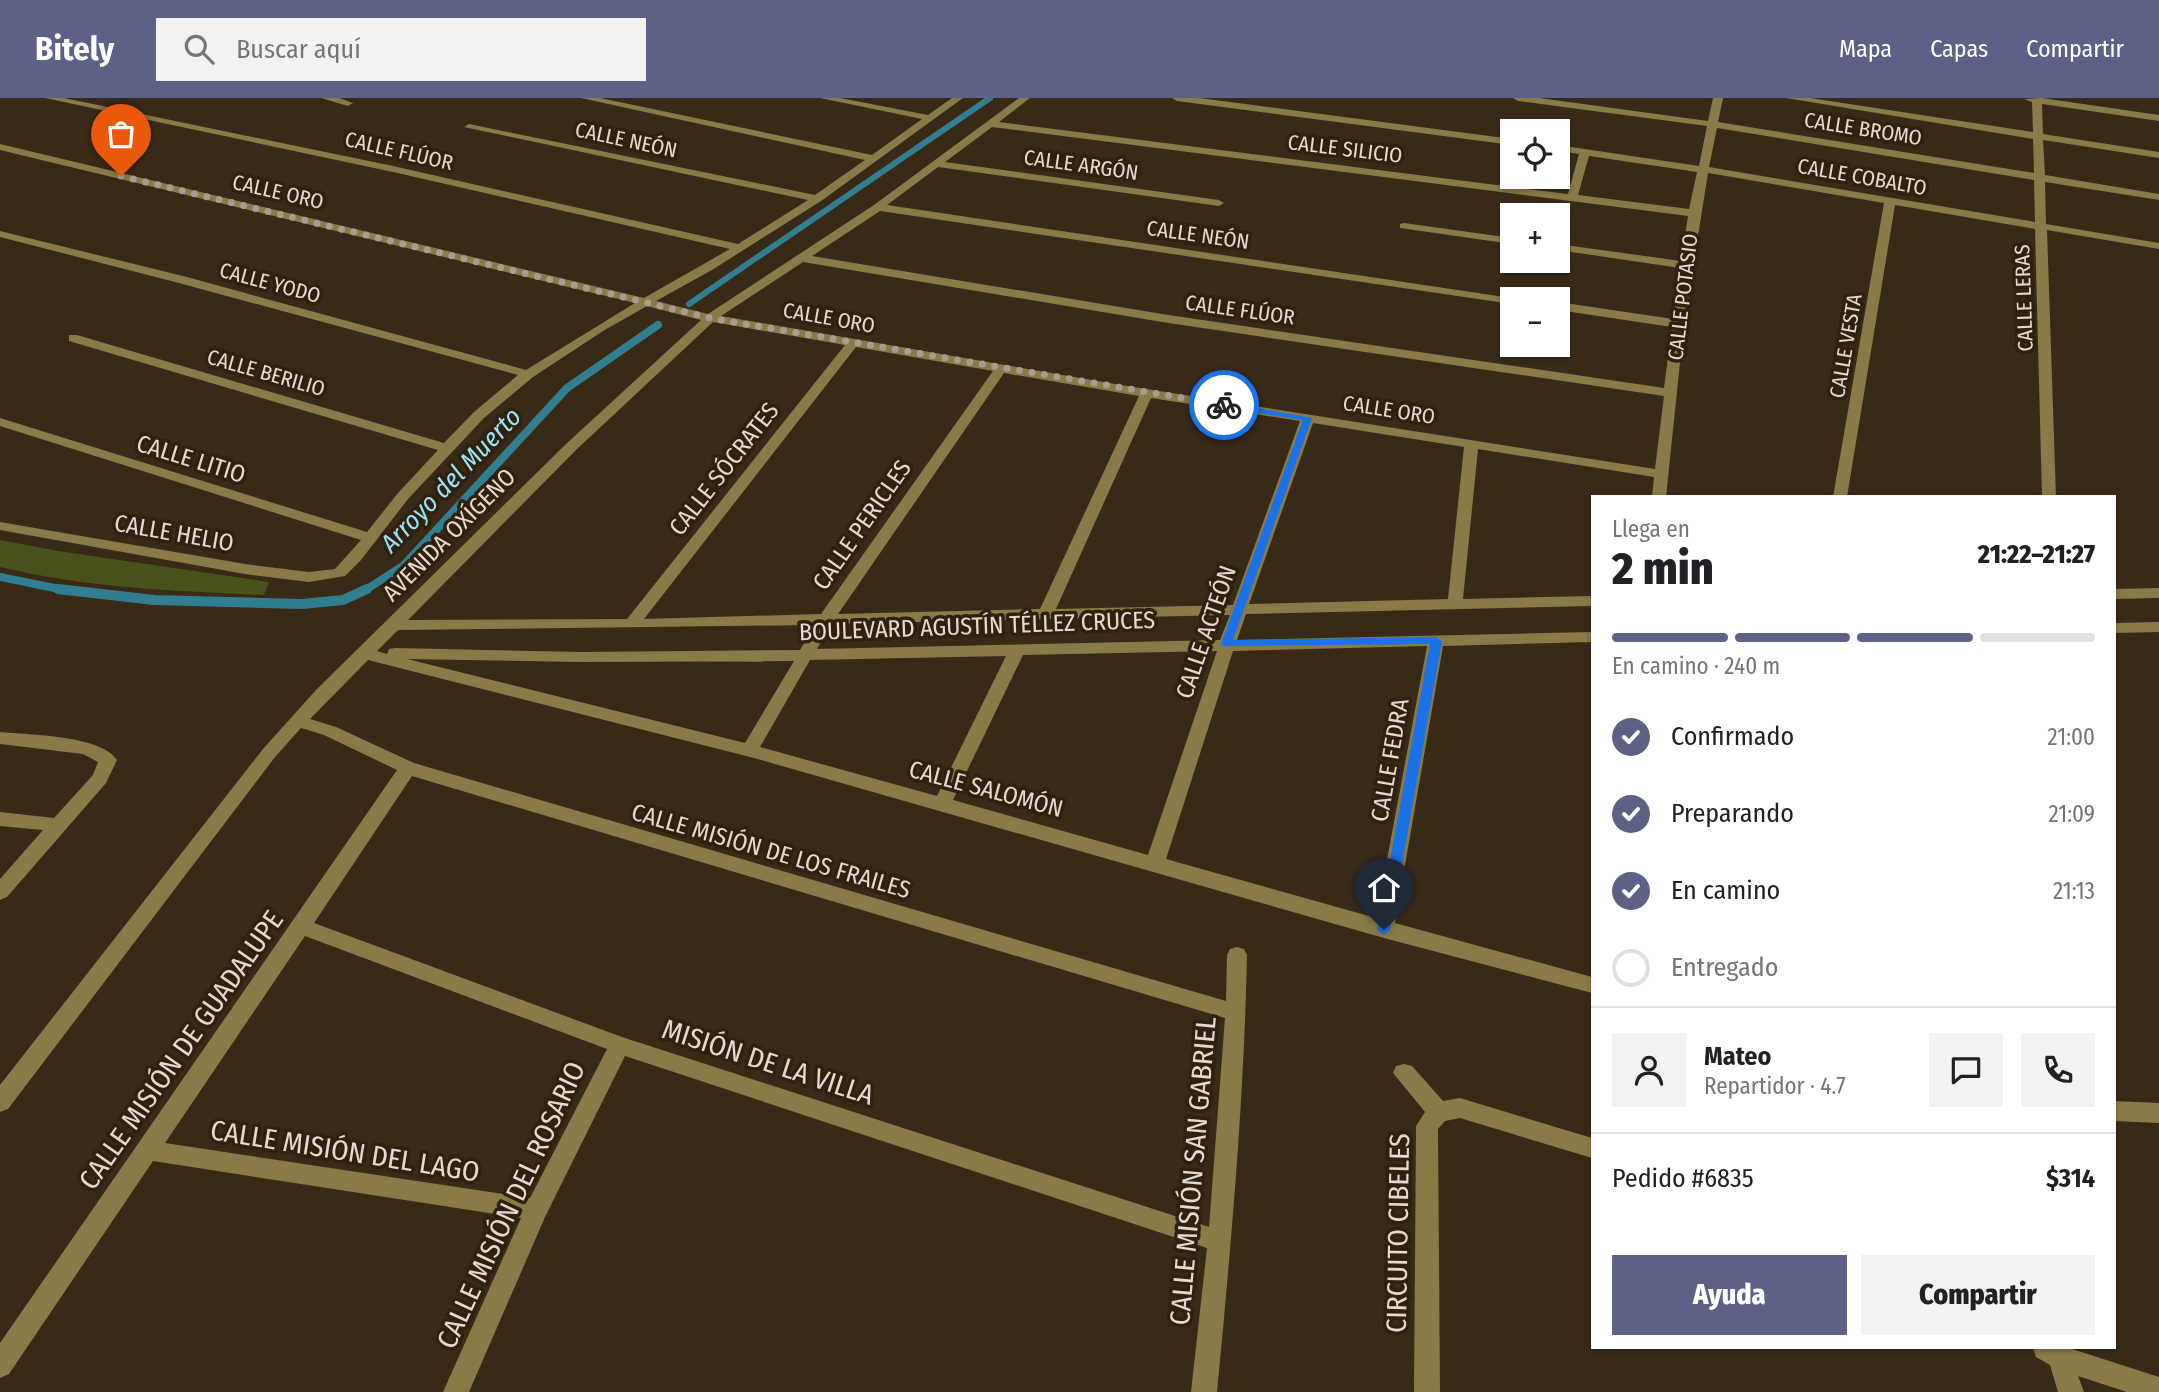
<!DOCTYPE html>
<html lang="es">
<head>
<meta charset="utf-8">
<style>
  :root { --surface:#fff; --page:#f2f2f2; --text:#202124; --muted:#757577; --line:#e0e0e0; --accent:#5d6185 }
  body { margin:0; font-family:"Fira Sans Condensed",sans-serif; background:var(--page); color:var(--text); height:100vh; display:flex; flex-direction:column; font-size:26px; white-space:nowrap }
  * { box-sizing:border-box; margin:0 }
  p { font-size:23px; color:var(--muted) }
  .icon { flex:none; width:38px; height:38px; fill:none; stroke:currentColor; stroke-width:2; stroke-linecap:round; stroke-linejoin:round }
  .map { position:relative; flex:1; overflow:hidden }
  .sheet { position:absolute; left:1591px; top:397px; width:525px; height:854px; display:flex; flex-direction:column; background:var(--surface); border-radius:0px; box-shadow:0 2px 5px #0004 }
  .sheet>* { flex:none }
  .buttons { position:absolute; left:1500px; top:21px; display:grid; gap:14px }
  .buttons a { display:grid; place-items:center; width:70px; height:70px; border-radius:0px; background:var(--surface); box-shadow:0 2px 5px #0004; font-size:35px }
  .pin { position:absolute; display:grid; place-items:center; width:60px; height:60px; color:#fff; margin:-72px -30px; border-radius:50% 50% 50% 0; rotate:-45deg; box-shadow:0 0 7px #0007 }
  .pin .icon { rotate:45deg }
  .courier { position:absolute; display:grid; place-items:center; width:70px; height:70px; margin:-35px; border:5px solid #1a73e8; border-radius:50%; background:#fff; color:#222; box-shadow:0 2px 9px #0007 }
  .head em { font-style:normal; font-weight:800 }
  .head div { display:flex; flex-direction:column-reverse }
  .head { display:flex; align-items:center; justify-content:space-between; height:119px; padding:0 21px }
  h1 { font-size:46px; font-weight:800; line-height:52px }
  .bar { display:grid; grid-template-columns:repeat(4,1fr); gap:10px 7px; align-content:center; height:84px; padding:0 21px }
  .bar i { height:9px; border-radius:5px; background:var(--line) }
  .bar .active { background:var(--accent) }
  .bar p { grid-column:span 4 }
  .line { display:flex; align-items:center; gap:18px; padding:0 21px; border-top:2px solid var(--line) }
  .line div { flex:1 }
  .round { display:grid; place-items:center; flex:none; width:74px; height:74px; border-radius:0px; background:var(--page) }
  ol { padding:0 21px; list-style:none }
  li { display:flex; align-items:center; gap:21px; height:77px }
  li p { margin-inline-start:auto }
  li .icon { padding:7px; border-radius:50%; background:var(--accent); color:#fff; stroke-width:4 }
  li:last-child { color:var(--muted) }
  li i { width:38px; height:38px; border:4px solid var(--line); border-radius:50% }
  .primary-button { display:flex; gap:14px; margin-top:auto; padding:14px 21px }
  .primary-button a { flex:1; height:80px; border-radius:0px; background:var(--accent); color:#fff; font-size:28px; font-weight:800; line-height:80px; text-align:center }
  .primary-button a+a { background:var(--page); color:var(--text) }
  header { display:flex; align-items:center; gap:42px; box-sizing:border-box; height:98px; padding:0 35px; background:var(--accent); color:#fff }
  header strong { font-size:33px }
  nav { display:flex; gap:38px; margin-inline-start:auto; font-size:24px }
  .search { width:490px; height:63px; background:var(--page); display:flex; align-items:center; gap:18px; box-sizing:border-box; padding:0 24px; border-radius:0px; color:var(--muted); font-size:26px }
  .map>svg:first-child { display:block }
</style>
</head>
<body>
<header>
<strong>Bitely</strong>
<div class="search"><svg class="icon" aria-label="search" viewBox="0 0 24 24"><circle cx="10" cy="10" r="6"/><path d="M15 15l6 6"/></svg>Buscar aquí</div>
<nav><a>Mapa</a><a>Capas</a><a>Compartir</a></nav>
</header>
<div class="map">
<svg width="2159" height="1294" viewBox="0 0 2159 1294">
  <rect width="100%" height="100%" fill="#392a18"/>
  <!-- green -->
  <path fill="#49521a" d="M0,442L58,453L269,484L264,497C175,493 87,490 0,469Z"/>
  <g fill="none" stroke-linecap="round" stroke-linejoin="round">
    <!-- stream-far2 -->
    <polyline stroke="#317e91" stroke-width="6" points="689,206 990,0"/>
    <!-- stream-far1 -->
    <g stroke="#317e91" stroke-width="8">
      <polyline points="0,479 69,493"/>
      <polyline points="364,493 404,467 567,290 658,227"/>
    </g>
    <!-- stream -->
    <polyline stroke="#317e91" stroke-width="10" points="58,491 154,502 302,506 343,502 367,491"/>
    <!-- minor -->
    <g fill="#897a47" fill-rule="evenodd">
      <path d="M45,0H64L393,68L738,146L808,102L464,29L469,26L815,97L865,62L581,0H600L872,57L922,21L820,0H840L928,17L952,0H963L821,103L712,172L656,203L708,216L874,107L1019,0H1030L999,24L1568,96L1579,56L1558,53V47L1699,68L1707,28L1518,3L1513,0H1539L1708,23L1713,0H1723L1718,24L2034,75L2033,41L1786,0H1810L2033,34L2032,4L2024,1L2042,0L2159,17V23L2042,6L2043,36L2159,54V60L2043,42L2045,77L2159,96V102L2045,84L2046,126L2159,145V151L2047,132L2056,399H2042L2035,131L1895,107L1847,399H1833L1884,105L1708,75L1684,226L1666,399H1652L1654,379L1478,351L1463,501L1592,498V508L1246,516L1237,542L1592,534V544L1443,548L1395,825L1592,879V895L1384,840L754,660L368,562L310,621L336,629L414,665L1226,903L1227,857L1230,851L1237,849L1244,851L1247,857C1244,1003 1231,1148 1217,1294H1191L1207,1150L625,958L545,1119L469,1294H443L521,1120L153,1063L9,1276L0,1280V1245L397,672L324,637L301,630L275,659L8,1011L0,1014V987L263,651L316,592L566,346L701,222L647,208L603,233L533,279L484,320L408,401L361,462L345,478L309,484L245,476L0,432V424L245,466L309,474L335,471L361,442L0,328V320L367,434L398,395L438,352L69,243V237H77L444,345L474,314L518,277L179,185L0,139V133L187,179L526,272L635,205L0,52V46L644,200L730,151L393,74ZM992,29L1688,118L1681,163L1558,146V152L1680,170L1673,221L1558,204V212L1672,229L1664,290L1162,216L812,158L880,113L1512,206V201H1518L887,107L938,69L1219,108L1224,105L1219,102L945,64ZM1717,30L2034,82L2035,124L1709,69ZM1589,58L1697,74L1689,111L1578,97ZM803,164L1162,224L1664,298L1655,371L1121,287L721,218ZM713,224L845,247L627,521L408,522L576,352ZM856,249L993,273L821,516L644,521ZM1004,275L1139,298L1040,511L838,516ZM1151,300L1300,323L1233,507L1056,511ZM1313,325L1464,349L1448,501L1249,506ZM1230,517L1220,542L817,551L831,526ZM815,527L800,552L582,554L395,550L389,551L387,556L377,553L398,532ZM1427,548L1376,820L1166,761L1233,553ZM1217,553L1148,757L953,702L1023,557ZM1006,558L937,698L760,649L810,562ZM407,561L582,564L794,563L745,645ZM412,678L1225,920L1209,1129L622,939L314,825ZM305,838L607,951L530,1100L165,1045Z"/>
      <polygon points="321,0 339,0 353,5 348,8"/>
      <polygon points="1172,0 1199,0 1512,41 1512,47 1177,3"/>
      <polygon points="1404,125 1512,140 1512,146 1400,130 1400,126"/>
      <polygon points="2159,490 2159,500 2114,501 2114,491"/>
      <polygon points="2159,524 2159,534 2114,535 2114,525"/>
      <path d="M0,634C29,637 101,637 117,662L106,685L7,799L0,802V781L43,732L0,728V714L54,720L93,677L98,664L83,656L0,646Z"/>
      <polygon points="1404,966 1412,968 1443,1003 1460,1000 1592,1040 1592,1060 1460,1020 1445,1023 1438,1031 1440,1294 1414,1294 1416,1028 1425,1014 1393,975 1396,968"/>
      <polygon points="2114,1003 2159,1005 2159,1025 2114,1023"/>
      <polygon points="2033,1250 2069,1250 2159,1279 2159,1294 2127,1294 2078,1278 2084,1294 2058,1294 2050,1267 2036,1259"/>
    </g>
  </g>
  <!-- route -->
  <polygon fill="#1a73e8" points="1224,304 1312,320 1233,542 1436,539 1442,543 1390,832 1384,837 1377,832 1430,546 1223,548 1221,546 1303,322 1220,309"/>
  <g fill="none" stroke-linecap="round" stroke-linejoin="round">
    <!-- done -->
    <polyline stroke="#a89c8f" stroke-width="7" stroke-dasharray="0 12.6" points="121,78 710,220 1224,307"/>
  </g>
  <g text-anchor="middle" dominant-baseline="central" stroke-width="7" stroke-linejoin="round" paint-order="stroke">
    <!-- far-street labels -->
    <g font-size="21" fill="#e4dacf" stroke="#2f200f">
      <text transform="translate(1863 31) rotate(9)">CALLE BROMO</text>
      <text transform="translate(626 42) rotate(12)">CALLE NEÓN</text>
      <text transform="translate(1345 51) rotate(7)">CALLE SILICIO</text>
      <text transform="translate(399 53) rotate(13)">CALLE FLÚOR</text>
      <text transform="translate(1081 67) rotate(8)">CALLE ARGÓN</text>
      <text transform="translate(1862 79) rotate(10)">CALLE COBALTO</text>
      <text transform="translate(278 94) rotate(13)">CALLE ORO</text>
      <text transform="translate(1198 137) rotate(8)">CALLE NEÓN</text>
      <text transform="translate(270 185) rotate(15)">CALLE YODO</text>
      <text transform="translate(1683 199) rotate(-83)">CALLE POTASIO</text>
      <text transform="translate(2024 200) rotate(-92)">CALLE LERAS</text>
      <text transform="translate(1240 212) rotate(8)">CALLE FLÚOR</text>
      <text transform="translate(829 220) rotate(10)">CALLE ORO</text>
      <text transform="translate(1846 248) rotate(-80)">CALLE VESTA</text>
      <text transform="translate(266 275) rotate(16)">CALLE BERILIO</text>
      <text transform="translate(1389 312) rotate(9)">CALLE ORO</text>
    </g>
    <!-- street labels -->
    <g font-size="24" fill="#e4dacf" stroke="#2f200f">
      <text transform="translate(191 361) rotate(17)">CALLE LITIO</text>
      <text transform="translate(724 371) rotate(-52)">CALLE SÓCRATES</text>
      <text transform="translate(862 427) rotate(-55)">CALLE PERICLES</text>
      <text transform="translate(174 435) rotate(10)">CALLE HELIO</text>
      <text transform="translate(449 437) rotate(-45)">AVENIDA OXÍGENO</text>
      <text transform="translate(977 528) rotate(-2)">BOULEVARD AGUSTÍN TÉLLEZ CRUCES</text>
      <text transform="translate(1206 534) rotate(-71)">CALLE ACTEÓN</text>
      <text transform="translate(1390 662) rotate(-80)">CALLE FEDRA</text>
      <text transform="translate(986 691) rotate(15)">CALLE SALOMÓN</text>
      <text transform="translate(771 753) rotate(16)">CALLE MISIÓN DE LOS FRAILES</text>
    </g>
    <!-- water labels -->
    <g font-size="26" font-style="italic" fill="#9ae4f8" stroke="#2f200f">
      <text transform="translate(451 382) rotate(-46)">Arroyo del Muerto</text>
    </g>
    <!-- near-street labels -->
    <g font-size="28" fill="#e4dacf" stroke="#2f200f">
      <text transform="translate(181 952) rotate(-55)">CALLE MISIÓN DE GUADALUPE</text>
      <text transform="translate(768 964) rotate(18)">MISIÓN DE LA VILLA</text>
      <text transform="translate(345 1053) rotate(9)">CALLE MISIÓN DEL LAGO</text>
      <text transform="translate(1193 1073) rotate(-85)">CALLE MISIÓN SAN GABRIEL</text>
      <text transform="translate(511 1107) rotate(-65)">CALLE MISIÓN DEL ROSARIO</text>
      <text transform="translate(1398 1135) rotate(-89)">CIRCUITO CIBELES</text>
    </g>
  </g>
</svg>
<div class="buttons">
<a><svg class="icon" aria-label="locate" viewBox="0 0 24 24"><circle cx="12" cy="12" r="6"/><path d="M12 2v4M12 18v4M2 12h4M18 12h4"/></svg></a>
<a>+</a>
<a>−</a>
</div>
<div class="pin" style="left:121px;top:78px;background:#ea580c"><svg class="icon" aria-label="bag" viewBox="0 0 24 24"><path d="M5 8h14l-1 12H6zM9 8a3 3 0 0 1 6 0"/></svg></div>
<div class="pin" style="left:1384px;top:832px;background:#1f2937"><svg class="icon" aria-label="home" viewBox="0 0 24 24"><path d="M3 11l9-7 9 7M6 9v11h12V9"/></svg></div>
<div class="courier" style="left:1224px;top:307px"><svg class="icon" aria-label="bike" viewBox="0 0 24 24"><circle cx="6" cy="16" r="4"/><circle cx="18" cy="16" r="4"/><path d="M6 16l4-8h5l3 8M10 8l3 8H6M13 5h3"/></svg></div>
<section class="sheet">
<div class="head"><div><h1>2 min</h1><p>Llega en</p></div><em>21:22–21:27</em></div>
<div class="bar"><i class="active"></i><i class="active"></i><i class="active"></i><i></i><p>En camino · 240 m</p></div>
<ol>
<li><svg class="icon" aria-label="check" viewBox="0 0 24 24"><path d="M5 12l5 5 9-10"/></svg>Confirmado<p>21:00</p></li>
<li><svg class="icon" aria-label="check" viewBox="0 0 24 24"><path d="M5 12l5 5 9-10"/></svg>Preparando<p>21:09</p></li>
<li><svg class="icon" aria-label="check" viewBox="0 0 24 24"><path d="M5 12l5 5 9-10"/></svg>En camino<p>21:13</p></li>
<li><i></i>Entregado</li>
</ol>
<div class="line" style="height:126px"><a class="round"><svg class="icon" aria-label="person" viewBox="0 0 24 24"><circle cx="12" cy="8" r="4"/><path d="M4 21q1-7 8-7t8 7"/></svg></a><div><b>Mateo</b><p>Repartidor · 4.7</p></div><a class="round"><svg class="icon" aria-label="chat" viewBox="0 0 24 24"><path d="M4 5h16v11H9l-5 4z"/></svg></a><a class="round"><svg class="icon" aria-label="phone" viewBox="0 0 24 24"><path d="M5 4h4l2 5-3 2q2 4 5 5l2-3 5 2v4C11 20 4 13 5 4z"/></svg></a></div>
<div class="line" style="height:91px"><div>Pedido #6835</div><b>$314</b></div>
<div class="primary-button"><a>Ayuda</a><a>Compartir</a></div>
</section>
</div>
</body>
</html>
